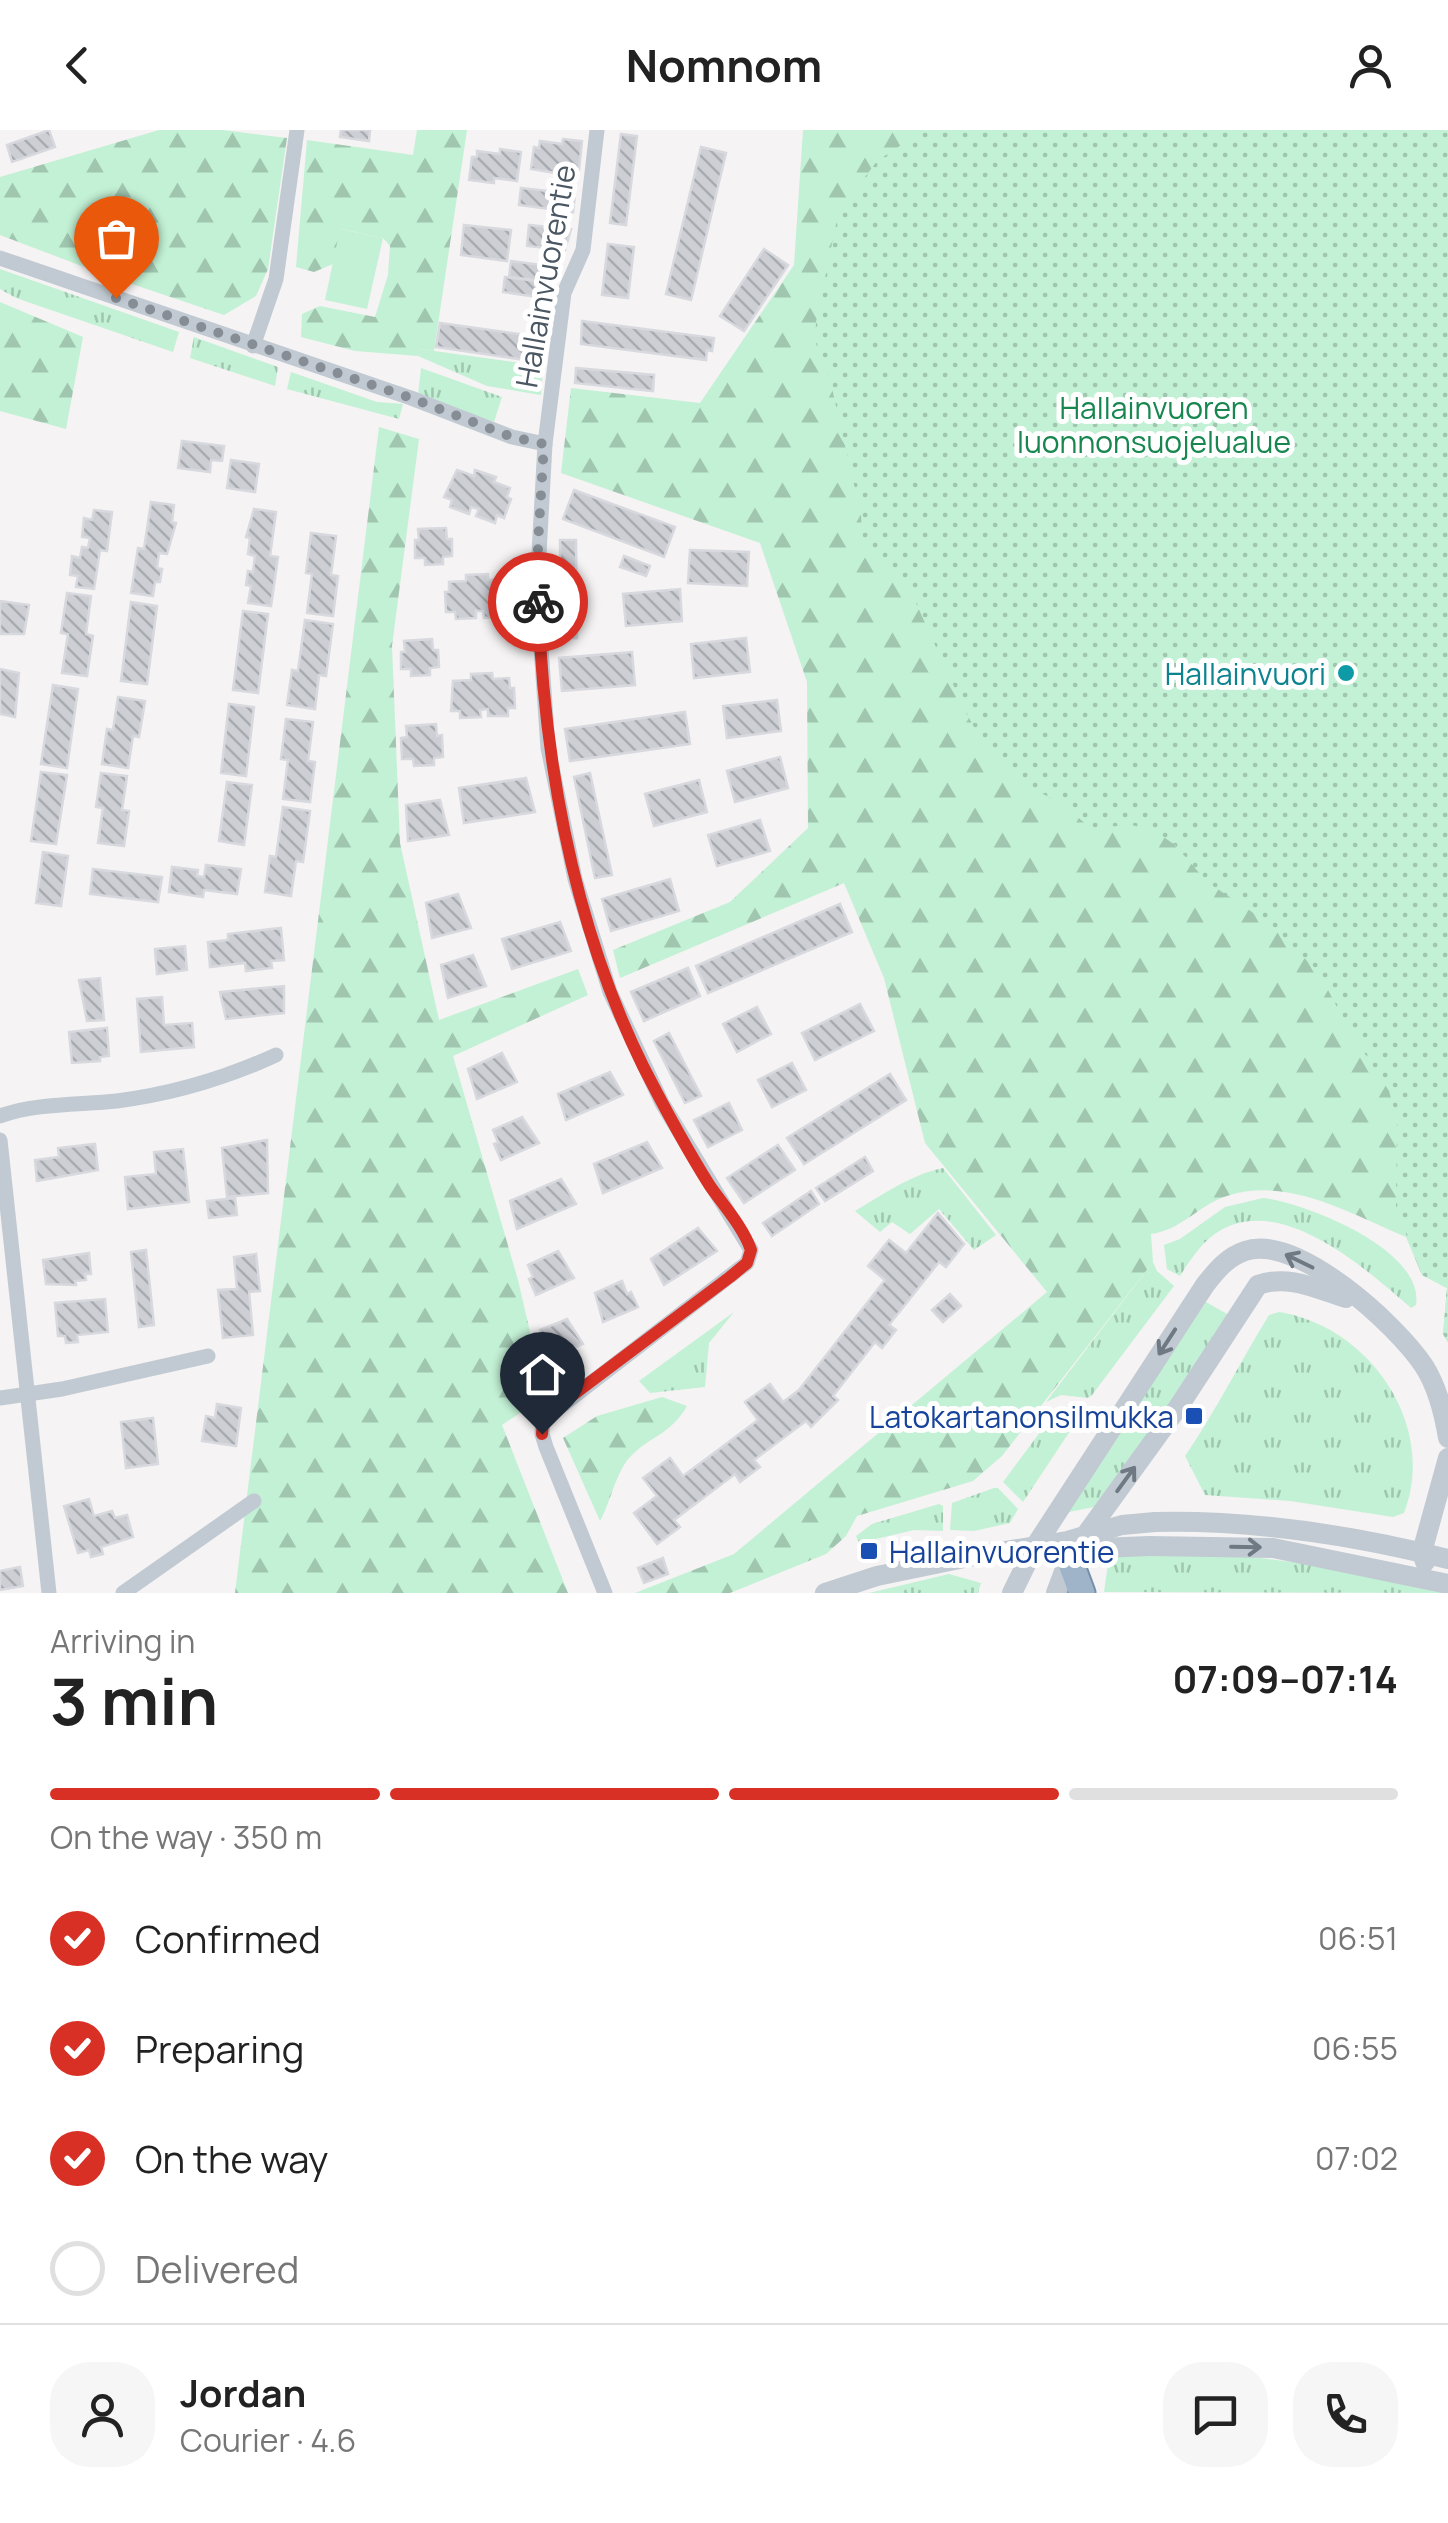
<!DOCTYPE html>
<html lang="en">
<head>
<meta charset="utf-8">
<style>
  :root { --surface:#fff; --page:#f6f6f6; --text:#222; --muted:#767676; --line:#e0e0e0; --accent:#d93025 }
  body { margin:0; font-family:Manrope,sans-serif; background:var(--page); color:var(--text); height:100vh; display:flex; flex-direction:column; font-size:38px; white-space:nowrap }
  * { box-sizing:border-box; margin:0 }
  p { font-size:32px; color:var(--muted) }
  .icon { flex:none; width:55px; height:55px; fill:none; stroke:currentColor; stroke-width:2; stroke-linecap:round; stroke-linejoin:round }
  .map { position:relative; height:1463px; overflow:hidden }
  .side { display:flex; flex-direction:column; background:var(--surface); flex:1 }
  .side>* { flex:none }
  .pin { position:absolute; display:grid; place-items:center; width:85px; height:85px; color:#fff; margin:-102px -42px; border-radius:50% 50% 50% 0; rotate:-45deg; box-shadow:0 0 10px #0007 }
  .pin .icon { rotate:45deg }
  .courier { position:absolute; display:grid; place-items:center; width:100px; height:100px; margin:-50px; border:8px solid #d93025; border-radius:50%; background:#fff; color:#222; box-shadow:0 2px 12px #0007 }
  .head em { font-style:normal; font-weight:700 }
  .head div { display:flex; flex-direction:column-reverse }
  .head { display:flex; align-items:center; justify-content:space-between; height:170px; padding:0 50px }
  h1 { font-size:65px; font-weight:700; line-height:75px }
  .bar { display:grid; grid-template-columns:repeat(4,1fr); gap:15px 10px; align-content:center; height:120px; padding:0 50px }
  .bar i { height:12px; border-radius:8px; background:var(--line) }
  .bar .active { background:var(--accent) }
  .bar p { grid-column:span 4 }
  .line { display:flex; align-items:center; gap:25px; padding:0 50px; border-top:2px solid var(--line) }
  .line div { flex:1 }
  .round { display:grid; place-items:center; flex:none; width:105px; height:105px; border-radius:40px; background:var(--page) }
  ol { padding:0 50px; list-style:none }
  li { display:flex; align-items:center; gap:30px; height:110px }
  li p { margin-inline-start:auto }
  li .icon { padding:10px; border-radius:50%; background:var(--accent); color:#fff; stroke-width:4 }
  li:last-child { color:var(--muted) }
  li i { width:55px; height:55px; border:5px solid var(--line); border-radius:50% }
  header { display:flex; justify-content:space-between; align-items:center; height:130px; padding:0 50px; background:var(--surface); font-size:45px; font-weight:700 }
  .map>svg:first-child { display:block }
</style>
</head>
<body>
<header><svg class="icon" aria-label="back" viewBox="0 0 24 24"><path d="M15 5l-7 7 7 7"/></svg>Nomnom<svg class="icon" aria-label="person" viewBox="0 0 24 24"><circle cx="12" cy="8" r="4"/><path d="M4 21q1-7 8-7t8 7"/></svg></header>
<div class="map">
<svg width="1448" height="1463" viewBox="0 0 1448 1463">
  <defs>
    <pattern id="grass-tufts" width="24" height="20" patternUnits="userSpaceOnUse" patternTransform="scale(2.5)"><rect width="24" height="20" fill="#c3f1d5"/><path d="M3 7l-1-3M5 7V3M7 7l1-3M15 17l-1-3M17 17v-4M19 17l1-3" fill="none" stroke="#a0c6b0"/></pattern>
    <pattern id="forest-firs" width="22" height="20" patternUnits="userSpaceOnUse" patternTransform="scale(2.5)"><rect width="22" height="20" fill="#c3f1d5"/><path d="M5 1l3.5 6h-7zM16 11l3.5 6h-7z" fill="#a0c6b0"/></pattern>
    <pattern id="park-dots" width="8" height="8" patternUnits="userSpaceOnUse" patternTransform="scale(2.5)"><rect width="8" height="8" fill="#c3f1d5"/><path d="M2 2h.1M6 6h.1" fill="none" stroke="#a0c6b0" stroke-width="1.8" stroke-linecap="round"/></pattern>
    <pattern id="building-back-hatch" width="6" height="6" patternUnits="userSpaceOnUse" patternTransform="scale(2.5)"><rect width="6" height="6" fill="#cdcfd5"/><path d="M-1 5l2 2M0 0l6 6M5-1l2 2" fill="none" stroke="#a8abb0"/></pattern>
  </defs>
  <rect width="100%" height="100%" fill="#f5f3f3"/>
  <!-- grass -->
  <g fill="url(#grass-tufts)">
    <polygon points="0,139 179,202 173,222 16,168 0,159"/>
    <polygon points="194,207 278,237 275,256 190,228"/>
    <polygon points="420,219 543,236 541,265 487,256 418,226"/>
    <polygon points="421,238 502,267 494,292 418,265"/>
    <polygon points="291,242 377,272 403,274 399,289 287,259"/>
    <path d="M943,1038L996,1105L974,1120L939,1079L910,1104L892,1092L880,1102L855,1081C884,1064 910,1045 943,1038Z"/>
    <path d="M1263,1068C1306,1073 1425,1120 1416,1175L1411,1178C1366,1139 1284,1065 1221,1100C1202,1111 1191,1129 1180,1146L1167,1139L1164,1115L1180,1109L1225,1077Z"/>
    <polygon points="1153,1132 1157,1141 1174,1156 1092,1265 1088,1268 1061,1265 1046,1272"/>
    <polygon points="1206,1172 1229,1185 1174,1270 1094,1377 1064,1383"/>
    <polygon points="734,1182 709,1213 705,1257 650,1263 639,1251"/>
    <path d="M1279,1182C1369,1196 1438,1295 1404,1383L1393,1387L1290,1371L1205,1365L1185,1326C1216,1281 1240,1232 1269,1185Z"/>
    <polygon points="1067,1276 1080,1278 1080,1286 1023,1372 1003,1352 1055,1282"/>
    <polygon points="994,1358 998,1358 1018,1379 1010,1393 974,1401 950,1400 952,1373"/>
    <polygon points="939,1374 943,1376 943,1401 914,1400 859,1413 856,1406 872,1394"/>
    <polygon points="1150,1425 1252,1427 1332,1437 1445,1463 1104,1462 1109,1427"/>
    <polygon points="949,1444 981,1453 978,1463 869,1463"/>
  </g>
  <!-- forest -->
  <g fill="url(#forest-firs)">
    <polygon points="159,0 223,0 287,8 268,139 256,166 224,185 108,146 0,105 0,47"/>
    <polygon points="417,0 467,0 434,221 420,219 418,226 355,221 301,207 302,184 320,176 375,187 388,145 390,116 383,108 341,99 333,134 314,142 296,137 307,10 413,25"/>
    <path d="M803,0H1448V1212L1443,1204L1447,1158L1422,1145L1406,1107C1350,1084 1289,1046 1227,1066C1198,1075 1182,1100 1151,1104L1153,1132L1002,1326L973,1351L857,1386L846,1406L826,1424L730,1463H635L734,1424L1047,1162L925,1013L884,848L844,753L620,848L613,820L730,772L808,698L807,552L760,413L561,343L571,258L700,273L794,135Z"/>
    <polygon points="0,172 83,207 66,299 0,281"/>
    <polygon points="379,297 419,309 392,516 400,713 439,890 578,839 588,865 453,926 518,1150 545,1266 502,1295 568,1463 235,1463"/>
    <path d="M662,1267L687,1276C671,1304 651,1306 632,1325C616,1340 611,1372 600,1391L563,1308L597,1286Z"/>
  </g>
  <!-- park -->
  <polygon fill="url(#park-dots)" points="924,0 1448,0 1448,1212 1443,1204 1447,1158 1422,1145 1396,1078 1397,989 1389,961 1347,896 1318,841 1264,790 1207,752 1175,715 1158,703 1132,695 1090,698 1063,674 1021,653 993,630 966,583 910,460 893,437 868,422 862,406 861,385 831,254 815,211 816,192 836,94 848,70 877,31"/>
  <!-- pitch -->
  <polygon fill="#c3f1d5" points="340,99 383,108 367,179 325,170"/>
  <!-- building -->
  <g fill="url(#building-back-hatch)" stroke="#d7d9de" stroke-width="2.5">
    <polygon points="49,0 55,17 12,32 7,15"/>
    <polygon points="341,0 370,0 369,11 340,7"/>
    <polygon points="621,4 637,6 626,95 610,93"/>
    <polygon points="563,9 582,11 579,40 557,37 556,43 531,39 534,17 539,18 540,11 562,14"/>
    <polygon points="701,17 726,23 691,170 666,164"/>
    <polygon points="500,19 521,22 517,51 494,48 494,53 469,50 472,27 477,27 477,21 500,24"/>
    <polygon points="521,58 575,64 573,82 519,75"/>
    <polygon points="464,95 511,100 507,131 461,125"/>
    <polygon points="529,95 571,99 565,120 527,116"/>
    <polygon points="608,114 634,117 628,168 602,165"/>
    <polygon points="764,119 788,135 744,201 720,186"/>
    <polygon points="511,131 557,137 555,148 552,147 551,152 509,147"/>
    <polygon points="505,147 554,153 552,169 503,162"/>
    <polygon points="582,191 714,208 712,221 707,220 706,230 581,214"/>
    <polygon points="440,193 541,207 540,232 436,217"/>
    <polygon points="576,238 654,245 653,261 575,253"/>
    <polygon points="182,311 224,316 222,331 211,330 210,342 178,338"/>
    <polygon points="231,330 259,334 255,362 227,358"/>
    <polygon points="457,340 474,346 475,340 496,347 494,352 510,358 507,367 511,369 504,388 497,385 495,393 476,386 479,379 471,377 469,384 450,377 452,370 444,367"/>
    <polygon points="574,360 675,397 664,427 563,389"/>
    <polygon points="151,372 174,375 172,392 176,393 167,424 159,423 157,438 162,439 160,452 155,452 153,466 131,463 138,418 144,419"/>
    <polygon points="254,379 276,382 270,426 278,427 271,476 248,473 251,456 246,455 248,441 253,442 255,426 248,424 250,408 246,407"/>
    <polygon points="94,380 112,382 107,421 100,420 94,459 76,457 78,446 70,445 72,426 80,428 82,417 88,418 90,408 82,407 84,388 92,390"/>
    <polygon points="446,398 447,409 452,409 452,426 443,427 443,434 425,435 425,428 415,428 415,410 419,410 418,399"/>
    <polygon points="311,403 336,406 331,445 338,446 333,486 307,483 312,444 306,443"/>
    <polygon points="560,410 576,410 577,508 561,508"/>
    <polygon points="690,420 749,422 747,456 688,453"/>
    <polygon points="624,426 650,436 646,446 620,437"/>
    <polygon points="488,444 488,450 505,449 506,459 510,459 511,479 503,480 504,487 484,488 483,481 476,481 476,488 456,489 455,482 446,482 445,462 449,462 449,452 466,451 466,445"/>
    <polygon points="680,459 682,491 626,496 623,464"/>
    <polygon points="67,463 91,466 86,504 93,506 87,546 62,543 68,504 61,503"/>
    <polygon points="0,471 29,475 24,504 0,504"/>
    <polygon points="131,472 157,476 147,554 121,551"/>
    <polygon points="243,481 268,484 258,563 233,560"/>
    <polygon points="305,490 333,494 326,546 319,545 315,579 287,575 292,540 298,541"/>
    <polygon points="746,508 750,542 694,548 691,514"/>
    <polygon points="432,509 433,520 438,520 439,537 430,538 430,545 411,546 411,539 401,539 401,522 405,522 404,511"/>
    <polygon points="632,522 635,555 562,561 559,528"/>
    <polygon points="0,539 19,543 15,587 0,584"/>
    <polygon points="492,543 493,549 509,548 510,558 514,558 515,578 508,578 508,586 488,586 488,579 480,580 481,587 460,588 460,581 451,581 453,551 471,550 471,544"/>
    <polygon points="53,555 78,559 67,638 41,634"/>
    <polygon points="118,567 145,571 139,607 133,606 128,638 102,634 107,599 113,600"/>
    <polygon points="777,570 781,601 727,608 723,576"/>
    <polygon points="229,574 254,577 246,646 221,643"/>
    <polygon points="685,582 690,614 570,631 565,599"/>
    <polygon points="286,589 313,592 308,631 315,632 310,672 283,669 288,630 281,629"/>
    <polygon points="436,594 437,606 442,605 443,627 434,628 434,635 414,636 413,629 402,629 401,608 407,607 406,596"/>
    <polygon points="780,627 788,658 735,672 727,641"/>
    <polygon points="41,642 67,645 56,714 31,711"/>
    <polygon points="101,643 127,646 122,680 129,681 124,716 98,713 103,678 96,677"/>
    <polygon points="590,643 612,745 595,748 574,647"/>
    <polygon points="526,648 535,682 464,693 459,658"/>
    <polygon points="699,650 707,682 654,696 645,664"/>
    <polygon points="227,652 252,655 244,715 219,711"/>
    <polygon points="440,670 449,705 408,711 406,675"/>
    <polygon points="283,677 310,681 303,732 296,731 291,766 265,762 270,726 276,727"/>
    <polygon points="760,690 770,721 717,736 708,705"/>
    <polygon points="43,722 68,726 61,776 36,773"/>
    <polygon points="206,735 241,739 237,764 204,760 203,767 169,762 172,737 198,740 197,746 204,747"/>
    <polygon points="93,739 162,747 158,772 90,764"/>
    <polygon points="670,749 679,781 611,801 602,769"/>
    <polygon points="458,764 471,798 432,808 426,773"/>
    <polygon points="840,774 852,802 708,863 696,836"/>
    <polygon points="560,792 571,821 512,839 502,809"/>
    <polygon points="281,798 284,830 271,831 272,838 246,841 245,833 210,837 208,812 228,810 228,804"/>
    <polygon points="185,816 187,840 157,844 155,819"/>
    <polygon points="473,825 486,856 448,868 441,835"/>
    <polygon points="688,838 700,866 644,891 631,862"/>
    <polygon points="100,848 104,890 87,891 79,850"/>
    <polygon points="284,856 284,883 226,889 220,862"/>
    <polygon points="162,867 164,895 192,893 194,917 141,922 137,869"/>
    <polygon points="860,874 874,901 815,930 802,903"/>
    <polygon points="757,877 771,904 737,922 723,894"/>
    <polygon points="107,898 109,926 100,927 100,931 72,933 69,902"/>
    <polygon points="669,903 701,966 685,973 654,911"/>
    <polygon points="502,923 517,952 477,969 468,939"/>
    <polygon points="792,933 806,960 772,977 758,950"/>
    <polygon points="610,942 623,965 566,990 558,964"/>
    <polygon points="890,944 906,970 804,1034 787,1008"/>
    <polygon points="729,973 742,1000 708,1017 694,990"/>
    <polygon points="522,987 539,1013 501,1030 494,1014 498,1012 493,1000"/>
    <polygon points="267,1010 268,1063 227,1067 222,1018"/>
    <polygon points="647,1012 662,1038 603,1063 594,1034"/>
    <polygon points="95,1014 98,1040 37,1051 35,1030 59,1027 58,1018"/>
    <polygon points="778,1015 795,1040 744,1073 727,1048"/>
    <polygon points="183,1019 189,1072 128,1079 125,1047 156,1044 154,1022"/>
    <polygon points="865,1027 873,1041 825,1071 816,1058"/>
    <polygon points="561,1049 576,1074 517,1099 510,1071"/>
    <polygon points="811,1061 819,1074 772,1106 763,1093"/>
    <polygon points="235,1068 237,1085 209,1088 207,1071"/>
    <polygon points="938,1083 964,1114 946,1137 939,1132 889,1195 896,1200 882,1218 875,1212 833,1266 838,1270 811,1297 806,1291 754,1330 760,1337 740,1352 735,1344 674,1390 680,1397 657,1414 634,1383 657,1366 643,1348 670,1328 683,1346 722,1317 758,1290 745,1272 770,1254 783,1272 799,1260 885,1150 868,1136 889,1110 906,1123"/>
    <polygon points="698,1098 717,1121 664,1155 651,1129"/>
    <polygon points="146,1120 154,1195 139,1197 131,1122"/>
    <polygon points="558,1121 574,1148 536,1165 529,1149 533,1147 528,1135"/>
    <polygon points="89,1123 91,1144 85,1144 86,1150 75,1151 76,1155 46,1154 43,1130"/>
    <polygon points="256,1124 260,1161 249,1162 253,1205 223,1208 218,1160 237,1159 234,1127"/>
    <polygon points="622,1151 627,1164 631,1162 638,1177 603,1192 595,1163"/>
    <polygon points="950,1164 961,1176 943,1192 932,1180"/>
    <polygon points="105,1169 108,1202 77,1205 78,1212 66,1213 65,1206 58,1206 55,1173"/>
    <polygon points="567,1189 583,1214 548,1229 540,1200"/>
    <polygon points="217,1274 241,1278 236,1316 202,1311 206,1286 215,1288"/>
    <polygon points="153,1288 158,1334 126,1338 121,1292"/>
    <polygon points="89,1369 94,1386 112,1381 115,1388 127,1385 133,1407 101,1417 103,1424 91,1427 89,1420 78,1423 64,1376"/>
    <polygon points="663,1428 668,1444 644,1453 638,1438"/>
    <polygon points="20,1437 23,1456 0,1460 0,1441"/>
  </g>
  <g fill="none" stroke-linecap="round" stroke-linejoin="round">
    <defs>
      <polyline id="trunk" points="1069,1428 1082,1463"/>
    </defs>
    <!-- trunk casing -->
    <use href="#trunk" stroke="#7690ad" stroke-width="29"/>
    <!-- minor -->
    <g stroke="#c1cad2" stroke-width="15">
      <polyline points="597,0 583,120 564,163 545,314 537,460 548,618 575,749 610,862 662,973 751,1120 747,1133 739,1139 543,1290 542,1304 546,1317 605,1463"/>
      <polyline points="0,128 411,268 512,307 545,314"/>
      <polyline points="253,216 276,149 297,0"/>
      <path d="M0,986C36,973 79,975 117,971C172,964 226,948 276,925"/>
      <polyline points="0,1010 49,1463"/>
      <polyline points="0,1268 62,1259 208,1226"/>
      <polyline points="123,1463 254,1371"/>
    </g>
    <!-- tertiary -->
    <g stroke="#c1cad2" stroke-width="20">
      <path d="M1155,1392C1253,1390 1353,1405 1448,1429"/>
      <polyline points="1149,1416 1273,1418 1448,1454"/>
      <polyline points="1425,1432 1422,1422 1448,1328"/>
      <polyline points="825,1463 877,1446 969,1427"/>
      <path d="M1012,1463L1034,1418L1205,1155C1216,1141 1227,1127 1245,1121C1297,1103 1397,1195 1424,1236C1438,1258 1444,1283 1448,1308"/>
      <path d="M1056,1463L1069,1428L1179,1276L1258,1155C1288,1144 1317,1159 1346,1168"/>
    </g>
    <!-- trunk -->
    <use href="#trunk" stroke="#9fb4c9" stroke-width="25"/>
    <!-- tertiary-bridge -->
    <g stroke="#c1cad2" stroke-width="20">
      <polyline points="1069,1411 1101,1418 1149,1416"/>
      <polyline points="969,1427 1067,1411 1122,1395 1155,1392"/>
    </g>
  </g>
  <!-- one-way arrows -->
  <defs><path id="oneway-shaft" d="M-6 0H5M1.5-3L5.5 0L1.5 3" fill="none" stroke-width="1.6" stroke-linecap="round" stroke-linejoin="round" transform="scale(2.5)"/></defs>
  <g stroke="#6e7983">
    <use href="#oneway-shaft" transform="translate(1299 1131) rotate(-154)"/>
    <use href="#oneway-shaft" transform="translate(1167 1212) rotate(123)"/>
    <use href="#oneway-shaft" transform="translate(1126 1349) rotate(-54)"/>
    <use href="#oneway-shaft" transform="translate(1246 1417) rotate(1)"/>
  </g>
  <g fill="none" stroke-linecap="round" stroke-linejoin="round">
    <!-- done -->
    <polyline stroke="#868d94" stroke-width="10" stroke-dasharray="0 18" points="116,168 411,268 512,307 544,314 538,414 538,472"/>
    <!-- route -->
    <path stroke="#d93025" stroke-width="12" d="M538,472C544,631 572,792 643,936C664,977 686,1018 710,1056C724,1076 743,1097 751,1120L747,1133L730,1147L549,1283L543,1290L542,1304"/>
  </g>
  <!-- markers -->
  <circle fill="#0f9aa8" stroke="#fff" stroke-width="4" cx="1346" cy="543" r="10"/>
  <g fill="#1a4fb4" stroke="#fff" stroke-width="4">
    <rect x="1184" y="1276" width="20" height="20" rx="5"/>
    <rect x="859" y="1411" width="20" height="20" rx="5"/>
  </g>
  <g text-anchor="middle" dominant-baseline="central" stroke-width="10" stroke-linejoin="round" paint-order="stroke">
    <!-- street labels -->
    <g font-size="30" fill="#4a5661" stroke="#fff">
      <text transform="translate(545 146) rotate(-80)">Hallainvuorentie</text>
    </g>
    <!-- park labels -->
    <g font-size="30" fill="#17864f" stroke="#fff">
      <text x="1154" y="277">Hallainvuoren<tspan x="1154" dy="34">luonnonsuojelualue</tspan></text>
    </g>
    <!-- culture labels -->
    <g font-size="30" fill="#0d838f" stroke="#fff" text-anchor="end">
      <text x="1326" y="543">Hallainvuori</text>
    </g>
    <!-- transit labels -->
    <g font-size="30" fill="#164399" stroke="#fff" text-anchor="end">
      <text x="1174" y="1286">Latokartanonsilmukka</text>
      <text x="889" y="1421" text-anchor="start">Hallainvuorentie</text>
    </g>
  </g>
</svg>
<div class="pin" style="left:116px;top:168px;background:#ea580c"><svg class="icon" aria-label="bag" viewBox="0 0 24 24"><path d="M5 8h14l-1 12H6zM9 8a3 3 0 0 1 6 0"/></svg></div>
<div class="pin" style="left:542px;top:1304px;background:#1f2937"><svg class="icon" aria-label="home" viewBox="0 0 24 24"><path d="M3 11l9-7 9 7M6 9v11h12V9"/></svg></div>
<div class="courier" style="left:538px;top:472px"><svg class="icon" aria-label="bike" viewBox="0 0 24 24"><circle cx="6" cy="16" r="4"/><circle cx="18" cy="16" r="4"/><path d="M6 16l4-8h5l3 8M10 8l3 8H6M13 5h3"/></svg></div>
</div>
<section class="side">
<div class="head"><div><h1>3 min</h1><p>Arriving in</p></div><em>07:09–07:14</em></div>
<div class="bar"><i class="active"></i><i class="active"></i><i class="active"></i><i></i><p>On the way · 350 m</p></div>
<ol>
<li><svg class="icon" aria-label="check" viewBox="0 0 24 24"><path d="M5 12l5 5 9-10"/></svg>Confirmed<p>06:51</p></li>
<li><svg class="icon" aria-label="check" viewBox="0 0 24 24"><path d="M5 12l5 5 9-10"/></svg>Preparing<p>06:55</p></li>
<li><svg class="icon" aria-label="check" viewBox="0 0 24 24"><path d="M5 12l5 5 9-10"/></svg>On the way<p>07:02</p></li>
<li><i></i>Delivered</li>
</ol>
<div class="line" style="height:180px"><a class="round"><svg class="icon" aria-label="person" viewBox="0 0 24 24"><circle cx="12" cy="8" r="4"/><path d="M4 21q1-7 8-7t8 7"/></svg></a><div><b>Jordan</b><p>Courier · 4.6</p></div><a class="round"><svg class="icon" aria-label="chat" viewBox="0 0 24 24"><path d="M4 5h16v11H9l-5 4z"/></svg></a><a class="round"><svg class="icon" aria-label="phone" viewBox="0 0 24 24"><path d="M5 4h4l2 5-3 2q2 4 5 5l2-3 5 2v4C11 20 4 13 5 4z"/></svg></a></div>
</section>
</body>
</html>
